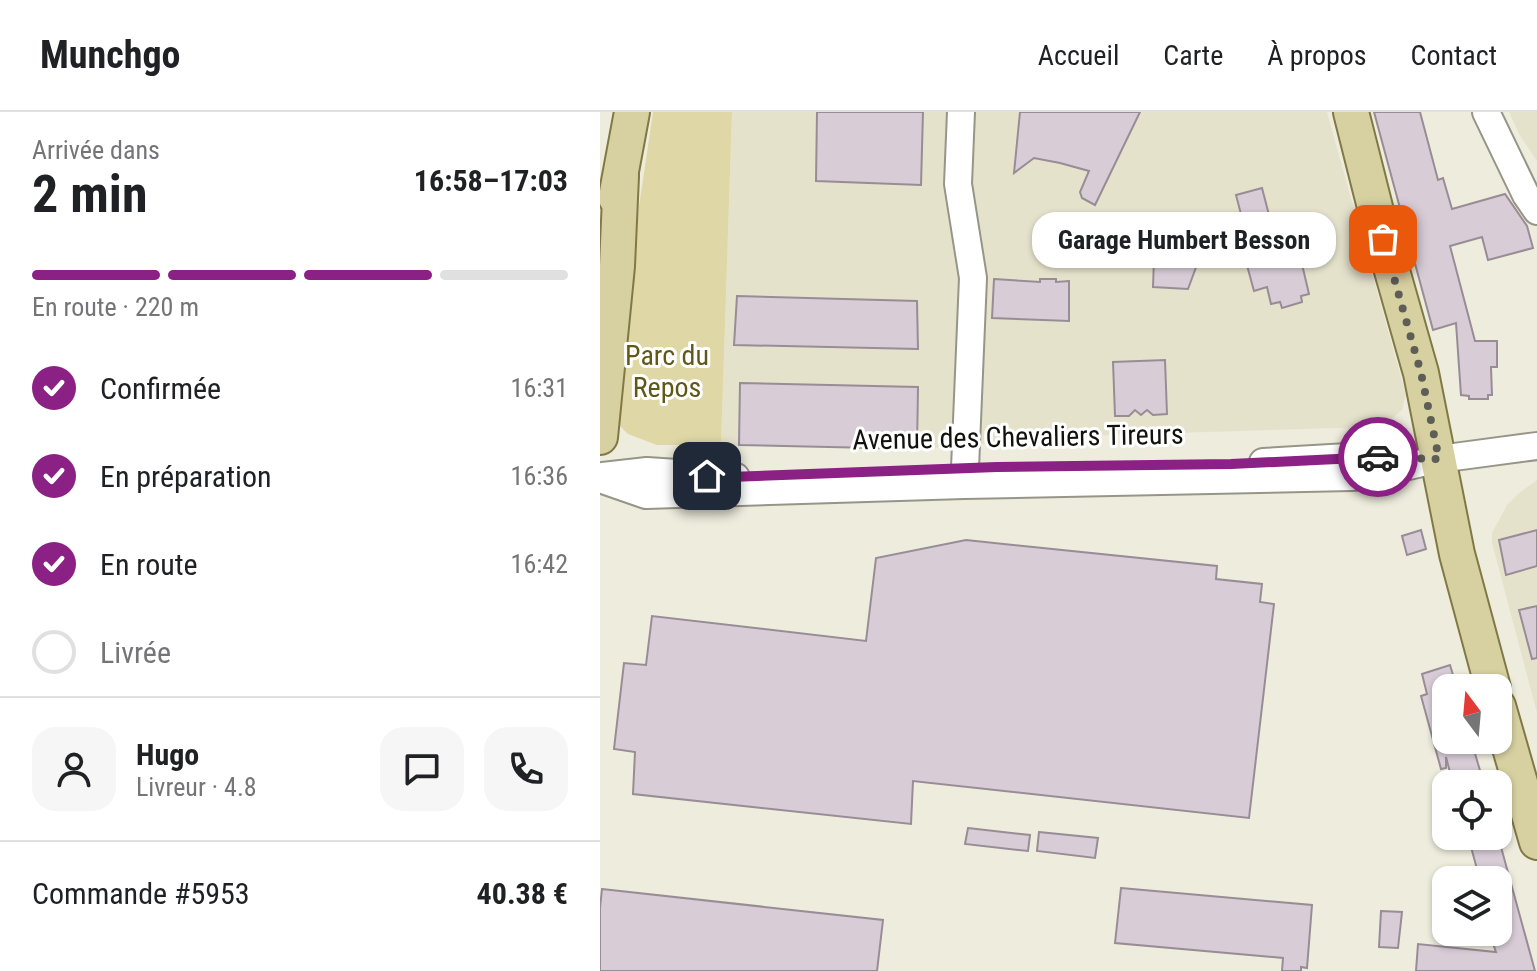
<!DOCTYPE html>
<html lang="fr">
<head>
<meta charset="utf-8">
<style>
  :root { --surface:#fff; --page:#f6f6f6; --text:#202124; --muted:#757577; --line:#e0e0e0; --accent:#8b2085 }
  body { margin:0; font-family:"Roboto Condensed",sans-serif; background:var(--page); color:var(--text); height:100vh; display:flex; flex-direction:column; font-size:30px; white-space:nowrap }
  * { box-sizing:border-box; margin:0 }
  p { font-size:26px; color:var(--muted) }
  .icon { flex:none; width:44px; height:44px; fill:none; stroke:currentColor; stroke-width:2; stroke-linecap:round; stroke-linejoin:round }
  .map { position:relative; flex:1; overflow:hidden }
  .details { display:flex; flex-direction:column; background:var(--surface); width:600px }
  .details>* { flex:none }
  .needle { width:52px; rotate:344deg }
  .fabs { position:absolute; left:832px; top:562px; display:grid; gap:16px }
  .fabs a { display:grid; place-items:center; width:80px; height:80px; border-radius:16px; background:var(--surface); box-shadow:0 2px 6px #0004; font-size:40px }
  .pin { position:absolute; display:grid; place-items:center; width:68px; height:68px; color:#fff; margin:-34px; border-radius:16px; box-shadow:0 4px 12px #0006 }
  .courier { position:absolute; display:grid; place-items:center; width:80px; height:80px; margin:-40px; border:6px solid #8b2085; border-radius:50%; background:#fff; color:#222; box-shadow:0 2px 10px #0007 }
  .bubble { position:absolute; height:56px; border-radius:24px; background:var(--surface); box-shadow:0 2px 6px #0004; font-size:26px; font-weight:700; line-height:56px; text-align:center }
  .headline em { font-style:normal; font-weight:700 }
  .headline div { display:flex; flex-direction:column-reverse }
  .headline { display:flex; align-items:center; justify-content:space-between; height:136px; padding:0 32px }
  h1 { font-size:52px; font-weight:700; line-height:60px }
  .bar { display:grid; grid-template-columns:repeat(4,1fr); gap:12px 8px; align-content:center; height:96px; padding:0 32px }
  .bar i { height:10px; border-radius:6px; background:var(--line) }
  .bar .on { background:var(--accent) }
  .bar p { grid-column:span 4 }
  .line { display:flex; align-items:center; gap:20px; padding:0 32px; border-top:2px solid var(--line) }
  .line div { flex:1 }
  .round { display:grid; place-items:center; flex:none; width:84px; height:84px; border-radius:24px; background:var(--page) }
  ol { padding:0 32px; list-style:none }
  li { display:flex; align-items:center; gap:24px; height:88px }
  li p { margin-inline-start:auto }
  li .icon { padding:8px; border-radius:50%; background:var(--accent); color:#fff; stroke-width:4 }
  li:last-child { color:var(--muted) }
  li i { width:44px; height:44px; border:4px solid var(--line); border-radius:50% }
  header { display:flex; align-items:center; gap:48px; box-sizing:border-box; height:112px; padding:0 40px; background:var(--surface); border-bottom:2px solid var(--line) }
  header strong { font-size:38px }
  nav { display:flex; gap:44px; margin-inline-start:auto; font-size:28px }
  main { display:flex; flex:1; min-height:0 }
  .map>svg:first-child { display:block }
</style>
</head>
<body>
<header>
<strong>Munchgo</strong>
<nav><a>Accueil</a><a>Carte</a><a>À propos</a><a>Contact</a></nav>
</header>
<main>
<section class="details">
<div class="headline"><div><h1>2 min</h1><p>Arrivée dans</p></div><em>16:58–17:03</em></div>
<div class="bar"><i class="on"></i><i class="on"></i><i class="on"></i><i></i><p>En route · 220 m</p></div>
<ol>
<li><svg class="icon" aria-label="check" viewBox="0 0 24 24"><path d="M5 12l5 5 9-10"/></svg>Confirmée<p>16:31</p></li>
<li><svg class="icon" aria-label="check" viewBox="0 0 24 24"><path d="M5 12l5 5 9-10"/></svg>En préparation<p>16:36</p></li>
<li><svg class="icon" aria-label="check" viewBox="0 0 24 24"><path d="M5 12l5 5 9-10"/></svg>En route<p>16:42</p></li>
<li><i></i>Livrée</li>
</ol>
<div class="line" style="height:144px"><a class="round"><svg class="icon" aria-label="person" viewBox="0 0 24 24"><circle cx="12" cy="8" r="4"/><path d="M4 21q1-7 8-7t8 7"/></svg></a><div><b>Hugo</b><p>Livreur · 4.8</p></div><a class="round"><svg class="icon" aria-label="chat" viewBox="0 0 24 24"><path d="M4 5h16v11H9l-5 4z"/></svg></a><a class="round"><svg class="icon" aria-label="phone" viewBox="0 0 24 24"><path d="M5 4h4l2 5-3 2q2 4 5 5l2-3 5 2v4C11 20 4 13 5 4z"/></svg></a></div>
<div class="line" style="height:104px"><div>Commande #5953</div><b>40.38 €</b></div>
</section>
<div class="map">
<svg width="937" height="859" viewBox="0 0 937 859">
  <rect width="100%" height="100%" fill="#eeecdd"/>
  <!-- built -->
  <g fill="#e5e2cc">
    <polygon points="132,0 727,0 806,283 802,298 788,310 771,315 480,324 317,337 121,333"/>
    <polygon points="909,0 937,0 937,49 919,22"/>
    <polygon points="937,368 937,601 892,431 892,421 907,393 919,381"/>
  </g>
  <!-- green -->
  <polygon fill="#dfd8a6" points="53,0 132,0 121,333 57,333 28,322 18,312 12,243 34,160 38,101"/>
  <!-- building -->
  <g fill="#d8ccd6" stroke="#988c96" stroke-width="2">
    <polygon points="217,0 323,0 321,73 216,69"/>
    <polygon points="420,0 540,0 495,93 482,86 480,80 489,59 460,51 434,46 414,61"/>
    <polygon points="774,0 820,0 838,68 843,66 852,97 905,82 927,114 933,136 888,148 882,125 850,134 875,229 897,229 897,255 891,255 892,283 888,283 888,287 869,287 869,284 861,283 856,211 833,218"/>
    <polygon points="662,76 675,126 689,123 691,131 721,123 726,142 701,148 709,182 701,184 702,190 682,196 680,190 671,192 667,175 654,179 642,135 649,133 636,83"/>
    <polygon points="555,118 595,119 602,139 588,177 553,175"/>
    <polygon points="394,167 440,170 440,167 456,167 456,170 469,169 469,209 392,206"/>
    <polygon points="137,184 317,189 318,237 134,233"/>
    <polygon points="565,248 567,302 553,303 547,298 541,303 535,298 529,304 515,304 513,250"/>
    <polygon points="140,271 318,275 317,337 139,333"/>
    <polygon points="821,418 826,437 807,443 802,424"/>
    <polygon points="937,418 937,454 906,463 899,428"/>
    <polygon points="366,428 617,454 616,467 662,472 660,490 674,492 649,706 313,669 311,712 33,682 35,640 14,637 24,551 46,553 52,504 266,529 276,446"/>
    <polygon points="937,494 937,546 932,547 919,498"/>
    <polygon points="850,553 857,576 846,576 846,628 871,628 884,672 853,672 846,645 846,656 841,657 821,584 827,582 822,562"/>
    <polygon points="368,716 430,723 428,739 365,732"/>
    <polygon points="439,720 498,726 495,746 437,739"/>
    <polygon points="868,724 898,724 935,859 816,859 818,832 896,840 889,820 898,820 898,768 880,768"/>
    <polygon points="521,776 712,793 707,856 701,855 701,859 682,859 683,846 515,831"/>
    <polygon points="2,777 283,808 277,859 0,859 0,796"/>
    <polygon points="781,799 802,800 798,836 779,835"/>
  </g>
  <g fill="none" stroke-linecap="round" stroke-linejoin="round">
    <defs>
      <g id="minor">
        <polyline points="361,0 358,72 373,166 365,356"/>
        <polyline points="886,0 926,83 937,99"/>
        <polyline points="663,350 765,344 803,346"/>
        <polyline points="3,364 47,359 136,365"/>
        <polyline points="0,367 46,383 364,373 751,365 766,364 839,347 937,334"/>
      </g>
      <g id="major">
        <polyline points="751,0 783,127 821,261 857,442 893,576"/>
        <polyline points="16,86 32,0"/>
        <polyline points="0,325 17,154 21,64"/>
        <polyline points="898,594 937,730"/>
      </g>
    </defs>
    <!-- minor casing -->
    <use href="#minor" stroke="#979588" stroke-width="30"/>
    <!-- major casing -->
    <use href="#major" stroke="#817945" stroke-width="38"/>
    <!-- minor -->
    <use href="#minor" stroke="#fff" stroke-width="26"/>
    <!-- major -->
    <use href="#major" stroke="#d7d0a1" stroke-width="34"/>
  </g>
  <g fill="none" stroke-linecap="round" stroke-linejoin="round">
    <!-- done -->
    <polyline stroke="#5f5e56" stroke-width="8" stroke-dasharray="0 14.4" points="778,345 839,347 821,261 783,127"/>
    <!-- route -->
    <polyline stroke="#8b2085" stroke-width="10" points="107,364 129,365 397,355 631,352 778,345"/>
  </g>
  <g text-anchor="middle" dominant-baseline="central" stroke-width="6" stroke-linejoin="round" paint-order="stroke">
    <!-- park labels -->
    <g font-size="28" fill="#615716" stroke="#fff">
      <text x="67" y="243">Parc du<tspan x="67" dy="32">Repos</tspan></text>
    </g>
    <!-- street labels -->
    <g font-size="28" fill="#12120d" stroke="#fff">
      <text transform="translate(418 325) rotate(-1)">Avenue des Chevaliers Tireurs</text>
    </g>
  </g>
</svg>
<div class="fabs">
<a><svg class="needle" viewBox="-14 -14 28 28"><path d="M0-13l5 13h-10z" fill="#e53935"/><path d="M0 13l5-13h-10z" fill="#757577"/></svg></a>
<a><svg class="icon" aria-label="locate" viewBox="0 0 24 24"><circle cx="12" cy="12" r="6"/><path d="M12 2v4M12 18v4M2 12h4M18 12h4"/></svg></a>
<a><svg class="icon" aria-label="layers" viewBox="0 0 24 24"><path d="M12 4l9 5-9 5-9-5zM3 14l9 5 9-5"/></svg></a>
</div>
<div class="pin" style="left:783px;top:127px;background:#ea580c"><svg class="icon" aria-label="bag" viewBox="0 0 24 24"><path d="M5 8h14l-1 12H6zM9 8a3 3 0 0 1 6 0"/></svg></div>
<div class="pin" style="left:107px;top:364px;background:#1f2937"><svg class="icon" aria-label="home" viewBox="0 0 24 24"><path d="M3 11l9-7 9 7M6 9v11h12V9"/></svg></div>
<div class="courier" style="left:778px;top:345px"><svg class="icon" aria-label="car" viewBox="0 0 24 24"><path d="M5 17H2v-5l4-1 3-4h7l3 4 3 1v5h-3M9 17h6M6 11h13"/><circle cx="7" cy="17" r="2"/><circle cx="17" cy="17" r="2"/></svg></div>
<div class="bubble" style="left:432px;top:100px;width:304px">Garage Humbert Besson</div>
</div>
</main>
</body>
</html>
